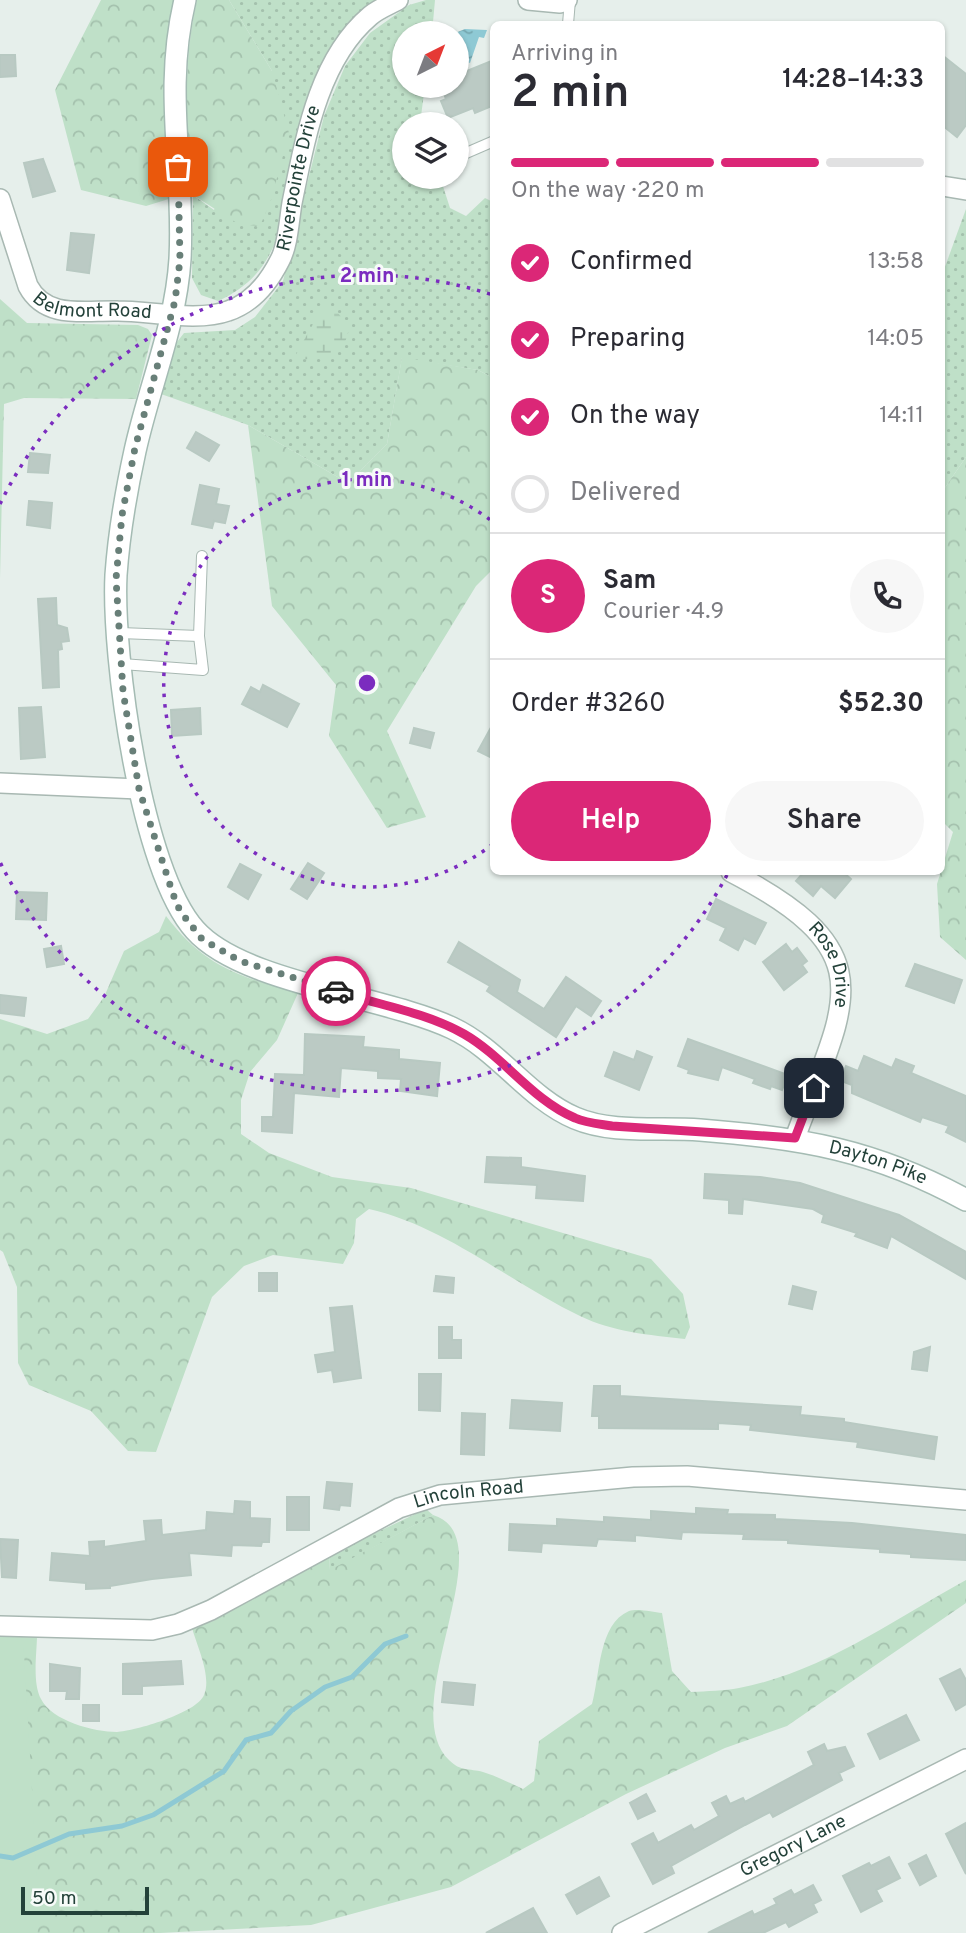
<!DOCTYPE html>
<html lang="en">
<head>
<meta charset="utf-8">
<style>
  :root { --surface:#fff; --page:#f7f7f7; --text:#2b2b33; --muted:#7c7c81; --line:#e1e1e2; --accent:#db2777 }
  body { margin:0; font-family:Overpass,sans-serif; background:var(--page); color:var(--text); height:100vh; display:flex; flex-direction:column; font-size:26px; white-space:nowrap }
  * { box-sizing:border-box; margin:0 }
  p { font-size:23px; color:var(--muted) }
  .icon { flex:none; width:38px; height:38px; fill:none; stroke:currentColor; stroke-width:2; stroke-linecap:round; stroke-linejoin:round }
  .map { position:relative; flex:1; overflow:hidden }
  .side { position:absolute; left:490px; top:21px; width:455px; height:854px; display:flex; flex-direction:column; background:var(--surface); border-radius:10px; box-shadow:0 2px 5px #0004 }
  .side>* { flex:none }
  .needle { width:46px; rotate:42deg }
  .tools { position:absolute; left:392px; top:21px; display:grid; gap:14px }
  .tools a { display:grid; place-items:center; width:77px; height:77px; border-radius:50%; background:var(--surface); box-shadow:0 2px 5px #0004; font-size:35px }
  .scale { position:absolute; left:21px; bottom:18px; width:128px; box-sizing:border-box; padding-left:7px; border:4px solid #24423a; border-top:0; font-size:19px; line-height:24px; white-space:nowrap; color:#24423a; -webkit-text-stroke:5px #f7fbf9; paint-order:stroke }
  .pin { position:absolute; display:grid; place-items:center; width:60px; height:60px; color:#fff; margin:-30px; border-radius:14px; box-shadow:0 4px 10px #0006 }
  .courier { position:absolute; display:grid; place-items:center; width:70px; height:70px; margin:-35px; border:5px solid #db2777; border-radius:50%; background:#fff; color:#222; box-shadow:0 2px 9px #0007 }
  .head em { font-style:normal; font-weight:600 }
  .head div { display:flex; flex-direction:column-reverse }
  .head { display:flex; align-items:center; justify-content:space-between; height:119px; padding:0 21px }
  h1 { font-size:46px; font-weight:600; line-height:52px }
  .bar { display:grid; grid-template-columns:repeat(4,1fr); gap:10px 7px; align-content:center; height:84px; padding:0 21px }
  .bar i { height:9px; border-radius:5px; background:var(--line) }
  .bar .active { background:var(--accent) }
  .bar p { grid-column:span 4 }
  .line { display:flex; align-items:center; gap:18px; padding:0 21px; border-top:2px solid var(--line) }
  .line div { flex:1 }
  .round { display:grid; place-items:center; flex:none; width:74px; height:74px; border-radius:37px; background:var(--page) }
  ol { padding:0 21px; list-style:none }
  li { display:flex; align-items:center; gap:21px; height:77px }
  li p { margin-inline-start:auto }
  li .icon { padding:7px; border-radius:50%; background:var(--accent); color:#fff; stroke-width:4 }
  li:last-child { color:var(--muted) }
  li i { width:38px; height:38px; border:4px solid var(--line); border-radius:50% }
  .button { display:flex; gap:14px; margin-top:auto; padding:14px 21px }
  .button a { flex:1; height:80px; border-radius:42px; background:var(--accent); color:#fff; font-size:28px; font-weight:600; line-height:80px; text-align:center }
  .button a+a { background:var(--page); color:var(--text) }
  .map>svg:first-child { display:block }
</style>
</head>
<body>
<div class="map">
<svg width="966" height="1933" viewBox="0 0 966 1933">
  <defs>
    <pattern id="grass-dots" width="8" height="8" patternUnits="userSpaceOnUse" patternTransform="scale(1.75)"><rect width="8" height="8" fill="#bfe0c8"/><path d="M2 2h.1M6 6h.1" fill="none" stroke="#a4c1ad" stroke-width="1.8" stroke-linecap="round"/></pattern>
    <pattern id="forest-crowns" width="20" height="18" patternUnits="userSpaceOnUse" patternTransform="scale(1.75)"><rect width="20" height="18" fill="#bfe0c8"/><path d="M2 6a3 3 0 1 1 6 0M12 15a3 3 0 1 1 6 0" fill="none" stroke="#a4c1ad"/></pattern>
    <pattern id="wetland-marsh" width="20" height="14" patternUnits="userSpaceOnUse" patternTransform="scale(1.75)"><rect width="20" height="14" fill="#bfe0c8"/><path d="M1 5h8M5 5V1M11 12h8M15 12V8" fill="none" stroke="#a4c1ad"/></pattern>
    <pattern id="water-ripples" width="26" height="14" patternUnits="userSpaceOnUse" patternTransform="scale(1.75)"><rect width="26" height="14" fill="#8ec9d4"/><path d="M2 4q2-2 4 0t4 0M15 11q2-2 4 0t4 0" fill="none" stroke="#74a5ad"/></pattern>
  </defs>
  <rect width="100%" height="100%" fill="#e6efeb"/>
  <!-- grass -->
  <g fill="url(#grass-dots)">
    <path d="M229,0H379C359,25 330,51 315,80C275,153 311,260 218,301L201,295L192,278L193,195L214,210L272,71Z"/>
    <polygon points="426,0 435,0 432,33 404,33 404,86 425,86 421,116 424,124 404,124 404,177 440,177 450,208 466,216 485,198 493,202 493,378 478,370 402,358 387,444 348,483 248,425 161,394 177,342 184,333 235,330 255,317 283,281 324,116 345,66 370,33 409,5"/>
    <polygon points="966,209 966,457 942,492 942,275"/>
    <polygon points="426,1509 433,1515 330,1571 329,1555"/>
  </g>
  <!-- forest -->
  <g fill="url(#forest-crowns)">
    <path d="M101,0H175C161,67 165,130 172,198L146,206L81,190L55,90Z"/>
    <path d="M197,0H229L272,71L289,133L271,200L260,226L240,225L193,195C186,130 182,65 197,0Z"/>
    <polygon points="0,299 27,323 138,325 148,329 152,335 136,399 24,398 4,404 0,579"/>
    <polygon points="402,357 478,370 493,378 494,568 476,586 387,731 426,817 387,828 329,736 336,685 272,606 248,425 348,483 387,444"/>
    <polygon points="966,457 966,960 940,937 937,884 953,832 942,821 942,492"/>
    <path d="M166,916C205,967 238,976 298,993L277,1040L250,1072L241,1100V1134L269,1153L332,1177L411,1188L651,1259L683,1294L690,1327L685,1339C649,1335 613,1332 580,1316C509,1282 447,1227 369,1209L356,1219L354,1243L343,1264L273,1255L244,1266L212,1297L156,1452L128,1451L91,1411L29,1385L18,1363L17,1287L3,1252L0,1250V1019L47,1034L88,1019L104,997L124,951L159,932Z"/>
    <path d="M433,1515C507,1537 394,1707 449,1760C461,1772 469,1768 483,1772C496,1776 510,1783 523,1789L534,1781L539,1741L592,1704C600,1676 598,1624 629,1611C638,1608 653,1612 662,1613L672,1671L691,1692C707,1691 724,1691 739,1688C823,1672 893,1620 966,1580V1603L787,1726L725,1748L626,1794L451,1887L311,1925L160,1933H0V1636L37,1635C37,1653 32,1682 41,1699C52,1721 94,1732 117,1732C135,1731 197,1713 204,1695C212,1677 197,1646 192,1628L213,1621L329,1555L330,1570Z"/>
  </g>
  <!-- wetland -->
  <path fill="url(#wetland-marsh)" d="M322,308L338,313L349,327C345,359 321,362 294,358Z"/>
  <!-- park -->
  <polygon fill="#bfe0c8" points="23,1635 38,1893 32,1933 0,1933 0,1636"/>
  <!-- water -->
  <polygon fill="url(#water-ripples)" points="465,29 487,30 484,38 479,37 470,63 457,58 455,33"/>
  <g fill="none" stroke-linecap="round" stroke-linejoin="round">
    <!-- stream -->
    <polyline stroke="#8ec9d4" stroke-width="5" points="0,1856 13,1858 69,1834 122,1826 153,1815 224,1771 246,1740 271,1733 291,1711 325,1687 352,1677 385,1644 406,1636"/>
  </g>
  <!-- building -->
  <g fill="#bbcac4" stroke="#b8c9c2" stroke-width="2">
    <polygon points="0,55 15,55 16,76 0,77"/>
    <polygon points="942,55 966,74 966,125 957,137 942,125"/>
    <polygon points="494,60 494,105 475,113 473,108 448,118 441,101 446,99 441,86 457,86 457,75"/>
    <polygon points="43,159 55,191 33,197 24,163"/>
    <polygon points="71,233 94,235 89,273 67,270"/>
    <polygon points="196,432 219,445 209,461 187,448"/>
    <polygon points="30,453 50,455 48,473 28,472"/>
    <polygon points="200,485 219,489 216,504 229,506 225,523 214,521 212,528 192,524"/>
    <polygon points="29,501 52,503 50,528 27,525"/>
    <polygon points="56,598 57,625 67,628 69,641 61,642 62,649 58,650 59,687 43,688 38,599"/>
    <polygon points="263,685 299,704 287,727 242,704 251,687 260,692"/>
    <polygon points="41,707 45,757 21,759 19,708"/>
    <polygon points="200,708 201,734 172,736 171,710"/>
    <polygon points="494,722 494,759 478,751"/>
    <polygon points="414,728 434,733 430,748 410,743"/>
    <polygon points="308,863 324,873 307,899 291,889"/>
    <polygon points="240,864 261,875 248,899 228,887"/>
    <polygon points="804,872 843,872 851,879 835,898 821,886 813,896 796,881"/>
    <polygon points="17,892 47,893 46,920 16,919"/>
    <polygon points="716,899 766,923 755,944 744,938 738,950 720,940 726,928 707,919"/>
    <polygon points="459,942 520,980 517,992 544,1009 566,977 601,1001 591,1016 576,1006 556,1037 487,991 490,986 448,962"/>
    <polygon points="786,944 792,952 797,948 807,961 802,965 807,972 784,990 763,962"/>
    <polygon points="61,946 64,964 47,967 44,949"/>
    <polygon points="915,964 962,980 954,1003 906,986"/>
    <polygon points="0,995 26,998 24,1016 0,1013"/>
    <polygon points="305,1034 364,1037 363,1047 399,1050 399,1059 440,1063 437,1096 400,1091 401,1079 378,1078 378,1071 341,1068 339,1097 294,1093 292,1133 262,1131 262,1117 273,1117 275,1074 304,1075"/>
    <polygon points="688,1039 788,1075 782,1090 771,1086 770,1089 753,1083 755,1079 722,1067 718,1080 688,1073 689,1070 678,1066"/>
    <polygon points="637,1051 652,1057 639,1090 605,1076 614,1052 634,1060"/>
    <polygon points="864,1056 892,1068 896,1059 914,1066 911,1073 966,1096 966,1142 946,1132 949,1126 922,1117 920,1122 852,1093 852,1085 841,1081 846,1066 858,1071"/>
    <polygon points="487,1157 521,1158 521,1167 585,1176 583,1201 536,1198 537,1185 485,1182"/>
    <polygon points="705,1174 760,1177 800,1183 899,1215 966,1252 966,1279 891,1236 887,1248 855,1236 857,1233 822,1222 824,1215 813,1209 743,1199 742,1214 729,1213 729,1200 704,1198"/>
    <rect x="259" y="1273" width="18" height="18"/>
    <polygon points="436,1276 454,1278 453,1293 434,1291"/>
    <polygon points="793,1286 816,1292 812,1309 789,1304"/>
    <polygon points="352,1306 361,1378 334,1382 332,1370 318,1372 315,1355 335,1352 330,1308"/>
    <polygon points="439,1327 452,1327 452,1340 461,1340 461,1358 439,1358"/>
    <polygon points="930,1347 927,1371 912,1369 914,1352"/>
    <polygon points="419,1374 441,1374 440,1411 419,1410"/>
    <polygon points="594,1386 620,1386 620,1396 801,1407 800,1415 844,1419 844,1422 937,1437 934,1459 857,1447 858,1442 750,1430 751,1425 718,1423 718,1429 599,1428 599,1416 592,1416"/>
    <polygon points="512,1400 562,1403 560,1431 510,1428"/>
    <polygon points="462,1413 485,1414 484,1455 461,1454"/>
    <polygon points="327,1482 352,1484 350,1506 340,1505 339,1510 324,1508"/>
    <rect x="287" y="1497" width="22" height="33"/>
    <polygon points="235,1501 250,1502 250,1518 270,1519 269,1542 262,1542 261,1546 232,1545 231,1556 189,1553 191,1575 152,1579 110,1586 110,1588 86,1589 86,1583 50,1580 52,1553 90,1556 89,1542 104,1541 104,1547 146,1541 144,1521 161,1520 162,1535 206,1530 207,1512 234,1514"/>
    <polygon points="696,1508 728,1510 727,1514 775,1515 775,1519 852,1523 966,1535 966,1560 911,1557 911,1554 880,1552 880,1549 788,1543 788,1540 743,1539 744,1534 682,1532 681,1539 635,1535 635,1541 598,1539 596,1546 542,1543 541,1552 509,1550 510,1524 557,1526 557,1519 604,1522 604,1517 651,1520 651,1511 696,1514"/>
    <polygon points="0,1539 18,1540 16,1578 2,1577"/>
    <polygon points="181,1661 183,1684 142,1686 142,1694 123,1694 123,1664"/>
    <polygon points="50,1664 80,1668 79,1699 66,1699 67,1691 50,1691"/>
    <polygon points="960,1669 966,1680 966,1704 956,1710 940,1679"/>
    <polygon points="444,1682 475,1685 473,1705 442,1702"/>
    <rect x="83" y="1705" width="16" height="16"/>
    <polygon points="906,1715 919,1740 880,1759 868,1734"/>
    <polygon points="824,1744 827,1751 845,1747 854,1766 839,1773 842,1780 773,1817 770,1812 745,1825 671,1866 674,1873 653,1884 632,1844 653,1833 658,1843 691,1825 694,1830 719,1816 712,1803 726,1796 730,1804 743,1798 745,1802 814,1765 808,1752"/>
    <polygon points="646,1794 655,1811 638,1819 630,1803"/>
    <polygon points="966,1823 966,1874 946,1834"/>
    <polygon points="926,1855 936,1876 920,1885 909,1864"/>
    <polygon points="889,1857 900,1878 876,1890 882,1901 861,1912 843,1876 869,1863 871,1866"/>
    <polygon points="599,1877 609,1896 577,1914 566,1895"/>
    <polygon points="813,1885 821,1900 813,1904 817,1912 789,1927 786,1922 763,1933 708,1933 752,1911 754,1915 777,1904 774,1899 791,1890 794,1895"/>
    <polygon points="533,1908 547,1933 486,1933"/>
  </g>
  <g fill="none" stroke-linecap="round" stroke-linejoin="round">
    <defs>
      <g id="lane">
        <polyline points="568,24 570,0"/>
        <polyline points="457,157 494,141"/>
        <polyline points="120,633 199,636"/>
        <polyline points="122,664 203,670 199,636 202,556"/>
      </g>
      <g id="street">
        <polyline points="528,0 560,3 567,0"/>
        <polyline points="942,186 966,190"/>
        <path id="s1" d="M0,199L28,286C46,320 85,310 118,311C150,311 198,322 228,311C252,303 269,282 280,260C288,245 289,221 292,203C305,140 318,60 370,16C378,9 389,5 398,0"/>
        <polyline points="0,783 139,789"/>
        <path id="s2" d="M731,872C887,953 846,1000 795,1138"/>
        <path id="s3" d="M0,1626L152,1630L178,1624L211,1610L399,1508L440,1495L633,1477L687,1476L966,1500"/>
        <path id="s4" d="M622,1933L966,1759"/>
      </g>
      <g id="secondary">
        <path id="s5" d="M185,0C163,93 185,168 180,259C176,325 149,387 135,451C126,492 119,533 116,575C112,656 141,870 195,930C242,983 384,996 452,1028C499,1050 528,1098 575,1118C612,1134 660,1127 700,1130C802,1138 875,1150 966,1200"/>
      </g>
    </defs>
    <!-- lane casing -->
    <use href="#lane" stroke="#a8b8b2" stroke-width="12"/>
    <!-- street casing -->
    <use href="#street" stroke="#a8b8b2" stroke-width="22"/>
    <!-- secondary casing -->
    <use href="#secondary" stroke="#a4bbb3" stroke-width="24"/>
    <!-- lane -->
    <use href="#lane" stroke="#fff" stroke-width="10"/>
    <!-- street -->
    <use href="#street" stroke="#fff" stroke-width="19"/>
    <!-- secondary -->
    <use href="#secondary" stroke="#fff" stroke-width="21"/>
  </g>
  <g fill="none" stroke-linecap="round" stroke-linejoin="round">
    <!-- done -->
    <polyline stroke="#687f78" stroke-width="7" stroke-dasharray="0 12.6" points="178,167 180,260 175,301 135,448 122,515 116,579 123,691 139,789 173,894 180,911 202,939 240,961 336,991"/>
    <!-- route -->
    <path stroke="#db2777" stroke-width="9" d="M336,991C378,1005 425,1012 464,1034C504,1057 532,1100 575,1118C586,1123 600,1124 612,1126L795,1138L814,1088"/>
  </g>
  <!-- distance rings -->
  <g fill="none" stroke="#7b2cbf" stroke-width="3.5" stroke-dasharray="3.5 7">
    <path d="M493 844A204 204 0 1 1 493 522"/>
    <path d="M727 875A408 408 0 0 1 0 862M0 504A408 408 0 0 1 493 295"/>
  </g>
  <g text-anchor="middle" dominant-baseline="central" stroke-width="6" stroke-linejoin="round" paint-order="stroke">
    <!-- street labels -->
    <g font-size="19" fill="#24423a" stroke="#f7fbf9">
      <text stroke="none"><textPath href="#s1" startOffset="460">Riverpointe Drive</textPath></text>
      <text stroke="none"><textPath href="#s1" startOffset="164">Belmont Road</textPath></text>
      <text stroke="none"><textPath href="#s2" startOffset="142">Rose Drive</textPath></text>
      <text stroke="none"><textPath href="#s5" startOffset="1690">Dayton Pike</textPath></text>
      <text stroke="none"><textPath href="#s3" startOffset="500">Lincoln Road</textPath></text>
      <text stroke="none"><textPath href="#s4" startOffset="192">Gregory Lane</textPath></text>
    </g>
  </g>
  <circle cx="367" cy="683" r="10" fill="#7b2cbf" stroke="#f7fbf9" stroke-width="3.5"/>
  <g font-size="21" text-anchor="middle" font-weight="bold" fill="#7b2cbf" stroke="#f7fbf9" stroke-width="6" stroke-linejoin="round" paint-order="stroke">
    <text x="367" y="282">2 min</text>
    <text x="367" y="486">1 min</text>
  </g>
</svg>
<div class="tools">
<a><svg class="needle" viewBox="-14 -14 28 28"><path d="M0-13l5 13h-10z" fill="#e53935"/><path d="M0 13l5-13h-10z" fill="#7c7c81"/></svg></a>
<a><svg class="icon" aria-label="layers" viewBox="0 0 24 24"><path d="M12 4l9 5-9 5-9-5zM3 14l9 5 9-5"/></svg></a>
</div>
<div class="scale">50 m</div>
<div class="pin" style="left:178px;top:167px;background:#ea580c"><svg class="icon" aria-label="bag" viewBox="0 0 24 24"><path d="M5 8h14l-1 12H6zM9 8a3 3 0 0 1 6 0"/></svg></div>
<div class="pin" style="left:814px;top:1088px;background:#1f2937"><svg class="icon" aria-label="home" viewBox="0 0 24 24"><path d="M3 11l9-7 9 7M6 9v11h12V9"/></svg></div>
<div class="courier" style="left:336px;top:991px"><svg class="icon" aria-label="car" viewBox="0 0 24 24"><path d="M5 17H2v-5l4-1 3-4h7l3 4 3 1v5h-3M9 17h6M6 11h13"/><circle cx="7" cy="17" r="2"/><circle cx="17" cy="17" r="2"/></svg></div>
<section class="side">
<div class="head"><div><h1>2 min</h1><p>Arriving in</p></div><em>14:28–14:33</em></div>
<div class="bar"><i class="active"></i><i class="active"></i><i class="active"></i><i></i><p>On the way · 220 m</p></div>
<ol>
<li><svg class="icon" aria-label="check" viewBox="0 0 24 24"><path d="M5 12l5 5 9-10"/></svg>Confirmed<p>13:58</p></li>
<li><svg class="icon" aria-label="check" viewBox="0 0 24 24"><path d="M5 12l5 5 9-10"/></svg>Preparing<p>14:05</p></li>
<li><svg class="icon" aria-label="check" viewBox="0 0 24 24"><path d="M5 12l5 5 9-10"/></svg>On the way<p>14:11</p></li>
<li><i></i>Delivered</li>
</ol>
<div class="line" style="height:126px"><b class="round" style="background:var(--accent);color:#fff">S</b><div><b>Sam</b><p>Courier · 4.9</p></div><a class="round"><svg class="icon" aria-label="phone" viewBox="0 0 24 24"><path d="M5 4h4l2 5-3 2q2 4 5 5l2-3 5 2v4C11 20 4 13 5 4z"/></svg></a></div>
<div class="line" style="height:91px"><div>Order #3260</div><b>$52.30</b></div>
<div class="button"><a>Help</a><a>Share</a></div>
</section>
</div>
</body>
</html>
